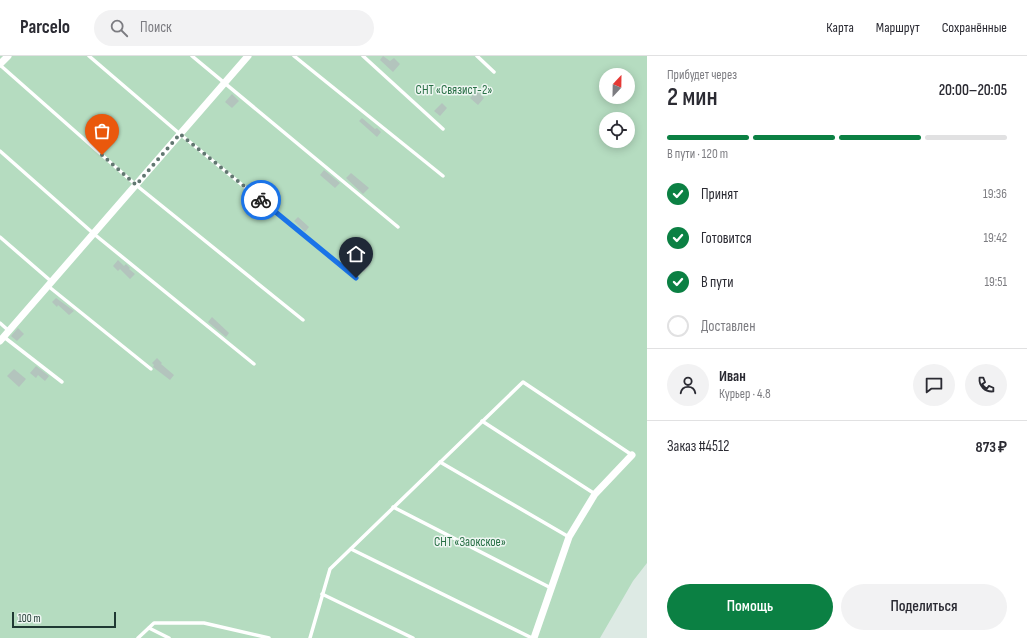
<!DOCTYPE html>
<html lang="ru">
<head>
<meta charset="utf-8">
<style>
  :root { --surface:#fff; --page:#f2f2f3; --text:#2b2b33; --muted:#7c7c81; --line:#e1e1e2; --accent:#0b8043 }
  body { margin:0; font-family:"Sofia Sans Condensed",sans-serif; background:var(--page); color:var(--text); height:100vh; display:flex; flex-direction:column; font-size:15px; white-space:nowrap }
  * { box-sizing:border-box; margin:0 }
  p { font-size:13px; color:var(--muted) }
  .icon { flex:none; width:22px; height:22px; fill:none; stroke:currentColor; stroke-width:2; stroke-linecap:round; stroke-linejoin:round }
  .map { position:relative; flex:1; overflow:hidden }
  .side { display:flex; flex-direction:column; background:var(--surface); width:380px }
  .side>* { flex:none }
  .needle { width:26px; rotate:22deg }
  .fabs { position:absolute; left:599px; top:12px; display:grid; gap:8px }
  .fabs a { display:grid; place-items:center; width:36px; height:36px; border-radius:50%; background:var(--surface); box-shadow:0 2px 10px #0003; font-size:20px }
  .scale { position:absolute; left:12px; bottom:10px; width:104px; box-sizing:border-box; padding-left:4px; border:2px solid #1f3933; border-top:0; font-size:11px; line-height:14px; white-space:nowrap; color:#1f3933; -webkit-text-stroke:3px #eef6f2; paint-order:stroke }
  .pin { position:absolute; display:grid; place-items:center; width:34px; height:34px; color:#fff; margin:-41px -17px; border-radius:50% 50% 50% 0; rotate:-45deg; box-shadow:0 0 4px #0007 }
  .pin .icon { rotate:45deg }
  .courier { position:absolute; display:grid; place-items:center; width:40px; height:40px; margin:-20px; border:3px solid #1a73e8; border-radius:50%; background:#fff; color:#222; box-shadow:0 1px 5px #0007 }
  .head em { font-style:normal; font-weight:600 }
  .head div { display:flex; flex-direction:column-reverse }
  .head { display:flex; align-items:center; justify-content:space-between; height:68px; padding:0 20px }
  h1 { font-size:26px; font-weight:600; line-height:30px }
  .bar { display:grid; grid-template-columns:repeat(4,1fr); gap:6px 4px; align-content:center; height:48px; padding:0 20px }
  .bar i { height:5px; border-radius:3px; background:var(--line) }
  .bar .on { background:var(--accent) }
  .bar p { grid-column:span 4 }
  .line { display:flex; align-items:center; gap:10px; padding:0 20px; border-top:1px solid var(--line) }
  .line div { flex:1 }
  .round { display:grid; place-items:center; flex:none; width:42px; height:42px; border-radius:21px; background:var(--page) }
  ol { padding:0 20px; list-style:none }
  li { display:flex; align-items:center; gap:12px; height:44px }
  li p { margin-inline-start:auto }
  li .icon { padding:4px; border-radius:50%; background:var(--accent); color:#fff; stroke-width:4 }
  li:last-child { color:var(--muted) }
  li i { width:22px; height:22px; border:2px solid var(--line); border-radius:50% }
  .button { display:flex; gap:8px; margin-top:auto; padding:8px 20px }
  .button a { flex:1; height:46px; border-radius:24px; background:var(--accent); color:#fff; font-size:16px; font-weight:600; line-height:46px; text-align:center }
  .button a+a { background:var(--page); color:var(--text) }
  header { display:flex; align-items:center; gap:24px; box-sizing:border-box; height:56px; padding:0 20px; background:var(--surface); border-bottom:1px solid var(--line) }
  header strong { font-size:19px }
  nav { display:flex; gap:22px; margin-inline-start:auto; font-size:14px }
  .search { width:280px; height:36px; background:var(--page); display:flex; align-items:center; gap:10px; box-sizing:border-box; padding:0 14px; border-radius:22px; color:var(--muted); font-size:15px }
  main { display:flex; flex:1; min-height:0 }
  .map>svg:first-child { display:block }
</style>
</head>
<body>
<header>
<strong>Parcelo</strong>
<div class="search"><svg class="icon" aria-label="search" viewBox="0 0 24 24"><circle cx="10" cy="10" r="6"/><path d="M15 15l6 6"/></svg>Поиск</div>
<nav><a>Карта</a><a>Маршрут</a><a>Сохранённые</a></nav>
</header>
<main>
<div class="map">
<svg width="647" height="582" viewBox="0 0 647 582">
  <rect width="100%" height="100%" fill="#ddeae4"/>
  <!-- green -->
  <path fill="#b5dcc0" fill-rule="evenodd" d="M0,0H647V507L633,525L600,582H0ZM606,19H628V41H606ZM606,63H628V85H606Z"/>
  <!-- building -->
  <g fill="#b3c4bd">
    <polygon points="383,0 390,5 394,2 400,8 393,16 380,4"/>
    <polygon points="477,35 484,42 478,49 470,42"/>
    <polygon points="232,38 239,45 232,52 225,46"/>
    <polygon points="442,47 447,52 440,60 434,55"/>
    <polygon points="362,62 375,73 377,72 381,76 377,81 359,65"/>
    <polygon points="324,114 340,127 335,132 320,119"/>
    <polygon points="351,117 369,132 363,138 346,122"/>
    <polygon points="298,161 309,171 305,176 294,165"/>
    <polygon points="366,203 371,208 364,216 358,211"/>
    <polygon points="118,204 124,210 126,208 130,212 129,213 135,218 130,223 120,213 118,215 113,210"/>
    <polygon points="56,242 74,255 69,259 58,249 57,251 52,246"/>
    <polygon points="212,261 229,277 226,281 208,266"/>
    <polygon points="18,272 24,278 17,285 11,280"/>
    <polygon points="157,302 162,307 161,308 174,319 170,324 153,311 154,309 152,307"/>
    <polygon points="36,310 49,320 45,325 38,319 36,322 30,317"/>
    <polygon points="14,313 26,323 19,331 7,320"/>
  </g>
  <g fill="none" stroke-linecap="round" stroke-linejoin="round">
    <!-- lane -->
    <g stroke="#fff" stroke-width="3.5">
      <polyline points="89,0 180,78 356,222"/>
      <polyline points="192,0 398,171"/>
      <polyline points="294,0 443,120"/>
      <polyline points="363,0 443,73"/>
      <polyline points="477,0 494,16"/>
      <polyline points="0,9 136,129 303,264"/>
      <polyline points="0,95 94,178 254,308"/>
      <polyline points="0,181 52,226"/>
      <polyline points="48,230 151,313"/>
      <polyline points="0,267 9,275"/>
      <polyline points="4,281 62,326"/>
      <polyline points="482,365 595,438"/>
      <polyline points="440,406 569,481"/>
      <polyline points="393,451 551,532"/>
      <polyline points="351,493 532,582"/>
      <polyline points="322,538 413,582"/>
      <polyline points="149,572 169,582"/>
      <polyline points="138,582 154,567 204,567 269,582"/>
      <polyline points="310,582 330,513 523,326 632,399"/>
    </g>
    <!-- street -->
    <g stroke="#fff" stroke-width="7">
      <polyline points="0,8 8,0"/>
      <polyline points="0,285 248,0"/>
      <polyline points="534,582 569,481 595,438 632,399"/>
    </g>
  </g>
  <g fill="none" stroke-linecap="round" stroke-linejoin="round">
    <!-- done -->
    <polyline stroke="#627771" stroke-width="4" stroke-dasharray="0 7.2" points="102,99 136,129 180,78 261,144"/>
    <!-- route -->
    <polyline stroke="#1a73e8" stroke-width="5" points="261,144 356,222"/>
  </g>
  <g text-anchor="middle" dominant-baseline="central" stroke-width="3" stroke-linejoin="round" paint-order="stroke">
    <!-- park labels -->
    <g font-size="13" fill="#297046" stroke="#eef6f2">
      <text x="454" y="34">СНТ «Связист-2»</text>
      <text x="470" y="486">СНТ «Заокское»</text>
    </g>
  </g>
</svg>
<div class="fabs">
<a><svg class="needle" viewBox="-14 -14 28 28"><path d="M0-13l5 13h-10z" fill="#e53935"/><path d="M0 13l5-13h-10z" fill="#7c7c81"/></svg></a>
<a><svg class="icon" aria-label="locate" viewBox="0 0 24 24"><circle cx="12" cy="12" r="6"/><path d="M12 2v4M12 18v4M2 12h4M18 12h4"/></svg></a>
</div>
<div class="scale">100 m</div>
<div class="pin" style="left:102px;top:99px;background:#ea580c"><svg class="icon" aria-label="bag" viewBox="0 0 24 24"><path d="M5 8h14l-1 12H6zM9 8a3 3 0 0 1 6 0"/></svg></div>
<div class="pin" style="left:356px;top:222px;background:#1f2937"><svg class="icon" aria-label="home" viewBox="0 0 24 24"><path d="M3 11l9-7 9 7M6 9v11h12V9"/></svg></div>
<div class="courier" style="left:261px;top:144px"><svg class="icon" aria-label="bike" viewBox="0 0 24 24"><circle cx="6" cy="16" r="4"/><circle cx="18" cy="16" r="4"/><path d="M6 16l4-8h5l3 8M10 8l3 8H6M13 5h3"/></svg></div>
</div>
<section class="side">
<div class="head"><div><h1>2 мин</h1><p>Прибудет через</p></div><em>20:00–20:05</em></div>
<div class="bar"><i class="on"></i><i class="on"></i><i class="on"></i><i></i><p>В пути · 120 m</p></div>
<ol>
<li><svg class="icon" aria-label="check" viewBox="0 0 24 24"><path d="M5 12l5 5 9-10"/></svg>Принят<p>19:36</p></li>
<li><svg class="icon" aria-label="check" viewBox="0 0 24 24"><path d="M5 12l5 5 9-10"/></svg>Готовится<p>19:42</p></li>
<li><svg class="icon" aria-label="check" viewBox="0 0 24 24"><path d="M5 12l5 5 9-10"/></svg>В пути<p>19:51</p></li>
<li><i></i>Доставлен</li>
</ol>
<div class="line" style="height:72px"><a class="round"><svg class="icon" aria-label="person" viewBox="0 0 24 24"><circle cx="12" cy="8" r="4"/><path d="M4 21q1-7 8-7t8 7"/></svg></a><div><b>Иван</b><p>Курьер · 4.8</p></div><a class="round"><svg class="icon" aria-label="chat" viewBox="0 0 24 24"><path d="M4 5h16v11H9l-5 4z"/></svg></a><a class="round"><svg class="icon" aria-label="phone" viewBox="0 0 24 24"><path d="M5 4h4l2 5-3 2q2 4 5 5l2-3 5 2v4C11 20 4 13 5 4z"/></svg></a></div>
<div class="line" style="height:52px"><div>Заказ #4512</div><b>873 ₽</b></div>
<div class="button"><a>Помощь</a><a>Поделиться</a></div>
</section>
</main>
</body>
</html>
